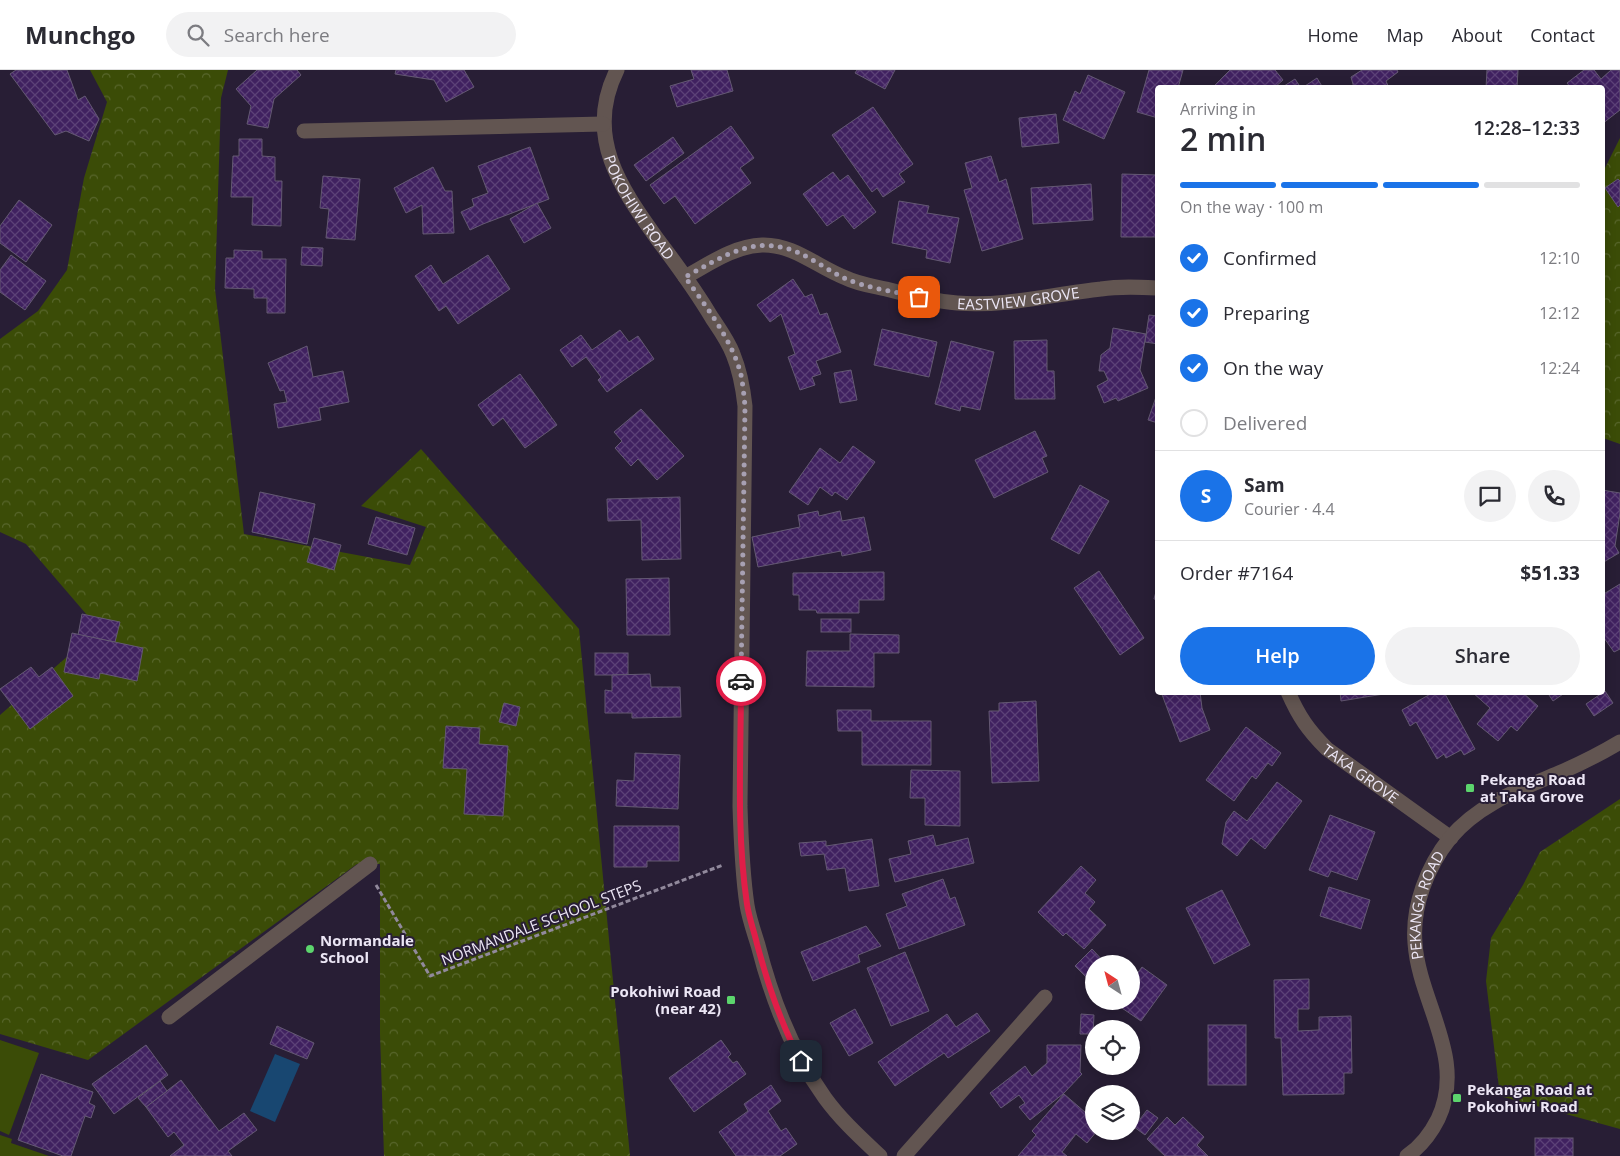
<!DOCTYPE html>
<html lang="en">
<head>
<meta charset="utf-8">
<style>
  :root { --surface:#fff; --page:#f2f2f3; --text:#2b2b33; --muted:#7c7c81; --line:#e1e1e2; --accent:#1a73e8 }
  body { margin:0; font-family:"Open Sans",sans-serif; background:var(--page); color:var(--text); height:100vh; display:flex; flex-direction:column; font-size:19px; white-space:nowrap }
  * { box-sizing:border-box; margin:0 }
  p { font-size:16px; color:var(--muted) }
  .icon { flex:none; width:28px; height:28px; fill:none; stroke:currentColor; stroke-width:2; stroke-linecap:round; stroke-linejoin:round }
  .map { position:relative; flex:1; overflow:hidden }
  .details { position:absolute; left:1155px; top:15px; width:450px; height:610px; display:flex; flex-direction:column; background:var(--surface); border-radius:5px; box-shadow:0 2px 12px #0003 }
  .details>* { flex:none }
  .needle { width:32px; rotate:324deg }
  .buttons { position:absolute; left:1085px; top:885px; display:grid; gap:10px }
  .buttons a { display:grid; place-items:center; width:55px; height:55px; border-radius:50%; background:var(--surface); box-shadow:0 2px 12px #0003; font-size:25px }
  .pin { position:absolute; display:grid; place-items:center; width:42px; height:42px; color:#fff; margin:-21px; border-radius:10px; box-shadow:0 2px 8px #0006 }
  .courier { position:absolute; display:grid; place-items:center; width:50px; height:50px; margin:-25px; border:4px solid #e11d48; border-radius:50%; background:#fff; color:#222; box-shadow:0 1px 6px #0007 }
  .headline em { font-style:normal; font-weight:600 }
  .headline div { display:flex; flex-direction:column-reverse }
  .headline { display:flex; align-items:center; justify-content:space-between; height:85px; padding:0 25px }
  h1 { font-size:32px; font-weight:600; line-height:38px }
  .bar { display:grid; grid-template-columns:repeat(4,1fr); gap:8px 5px; align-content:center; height:60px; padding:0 25px }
  .bar i { height:6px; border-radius:4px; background:var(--line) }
  .bar .current { background:var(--accent) }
  .bar p { grid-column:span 4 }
  .line { display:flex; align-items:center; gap:12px; padding:0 25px; border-top:1px solid var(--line) }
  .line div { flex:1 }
  .round { display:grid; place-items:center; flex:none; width:52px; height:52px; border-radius:26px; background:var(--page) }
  ol { padding:0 25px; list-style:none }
  li { display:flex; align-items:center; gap:15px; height:55px }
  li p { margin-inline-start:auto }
  li .icon { padding:5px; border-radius:50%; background:var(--accent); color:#fff; stroke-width:4 }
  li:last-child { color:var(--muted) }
  li i { width:28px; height:28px; border:2px solid var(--line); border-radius:50% }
  .button { display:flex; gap:10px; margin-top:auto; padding:10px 25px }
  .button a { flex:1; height:58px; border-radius:30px; background:var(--accent); color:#fff; font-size:20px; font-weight:600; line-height:58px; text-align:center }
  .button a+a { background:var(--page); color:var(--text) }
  header { display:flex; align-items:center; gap:30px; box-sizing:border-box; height:70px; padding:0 25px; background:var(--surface); border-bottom:1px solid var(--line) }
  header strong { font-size:24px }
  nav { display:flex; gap:28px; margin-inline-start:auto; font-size:18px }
  .search { width:350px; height:45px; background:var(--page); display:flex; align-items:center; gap:12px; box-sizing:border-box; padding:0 18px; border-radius:28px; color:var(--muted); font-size:19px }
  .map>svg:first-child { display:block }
</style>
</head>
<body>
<header>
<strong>Munchgo</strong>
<div class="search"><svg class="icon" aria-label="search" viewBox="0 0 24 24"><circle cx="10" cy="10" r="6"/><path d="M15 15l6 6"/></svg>Search here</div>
<nav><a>Home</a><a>Map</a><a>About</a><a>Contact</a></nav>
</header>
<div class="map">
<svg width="1620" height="1086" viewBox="0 0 1620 1086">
  <defs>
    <pattern id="forest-crowns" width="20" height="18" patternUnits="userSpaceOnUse" patternTransform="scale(1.25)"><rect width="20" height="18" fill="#3b4c07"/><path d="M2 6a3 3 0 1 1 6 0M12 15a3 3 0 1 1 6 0" fill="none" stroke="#58662c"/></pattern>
    <pattern id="building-cross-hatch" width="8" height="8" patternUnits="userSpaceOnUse" patternTransform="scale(1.25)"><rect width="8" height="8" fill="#402160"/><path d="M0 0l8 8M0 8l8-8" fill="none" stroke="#5c4177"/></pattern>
  </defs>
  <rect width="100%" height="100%" fill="#281e35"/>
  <!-- green -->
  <g fill="#3b4c07">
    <polygon points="0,970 39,983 9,1065 0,1061"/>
    <polygon points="0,1065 12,1069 11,1073 49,1086 0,1086"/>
  </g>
  <!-- forest -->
  <g fill="url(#forest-crowns)">
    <polygon points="90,0 228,0 221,28 215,219 244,464 410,495 426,457 361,436 421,379 579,559 630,1086 384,1086 380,964 380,794 357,794 88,990 0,964 0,645 99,559 26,474 0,462 0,269 38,241 67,200 84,108 107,32"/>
    <polygon points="1620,68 1620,374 1603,368 1602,104"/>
    <polygon points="1620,729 1620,1059 1500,1026 1486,911 1491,868 1523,815 1540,782"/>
  </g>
  <!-- water -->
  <polygon fill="#184771" points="275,984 300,994 275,1052 250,1041"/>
  <!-- building -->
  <g fill="url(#building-cross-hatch)" stroke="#645973">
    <polygon points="16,0 67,0 78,30 85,26 99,49 89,71 66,61 55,65 10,4"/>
    <polygon points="257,0 297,0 301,5 274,29 268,58 247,54 251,36 236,19"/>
    <polygon points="396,0 464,0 474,17 446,32 434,10 395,4"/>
    <polygon points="691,0 727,0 733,21 677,37 670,16 694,9"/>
    <polygon points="857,0 895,0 885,19 855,3"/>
    <polygon points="1149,0 1183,0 1178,18 1158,18 1158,48 1137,42"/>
    <polygon points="1230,0 1275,0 1283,10 1274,18 1212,18"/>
    <polygon points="1362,0 1397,0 1398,2 1386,11 1389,18 1354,18 1351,7"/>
    <polygon points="1487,0 1518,0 1517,18 1486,18"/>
    <polygon points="1584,0 1594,0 1601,9 1611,0 1620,0 1620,40 1602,54 1602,18 1571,18 1567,13"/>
    <polygon points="1088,5 1125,22 1104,69 1063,50 1075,21 1080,24"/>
    <polygon points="1317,8 1323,18 1302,18"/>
    <polygon points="1295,9 1301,18 1281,18"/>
    <polygon points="873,37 913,94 899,104 905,112 883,127 877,118 872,122 832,65"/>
    <polygon points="1056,44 1059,73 1022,77 1019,48"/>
    <polygon points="731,56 754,88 740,98 751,113 695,154 675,126 664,134 650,115"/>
    <polygon points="673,67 684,83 646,111 634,95"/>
    <polygon points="239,69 262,69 262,86 275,87 275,111 282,111 281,156 252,155 253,127 231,127 233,86 239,86"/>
    <polygon points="530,77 549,129 483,154 470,160 461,142 474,136 472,129 488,123 478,96"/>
    <polygon points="991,86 999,112 1006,109 1023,169 982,181 964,120 972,118 965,93"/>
    <polygon points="433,97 445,121 452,121 454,163 423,164 422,135 406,143 394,118"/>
    <polygon points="833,102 840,111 848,105 876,142 854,159 843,145 827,156 803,124"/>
    <polygon points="1122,104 1158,105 1157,167 1121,167"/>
    <polygon points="323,106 360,109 355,170 326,168 329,139 320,138"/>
    <polygon points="1618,109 1620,111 1620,135 1618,137 1605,118"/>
    <polygon points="1091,114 1093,150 1033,154 1031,118"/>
    <polygon points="19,130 52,155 26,192 0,173 0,156"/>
    <polygon points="899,131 929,136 927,143 959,148 950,193 926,188 927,180 892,173"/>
    <polygon points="537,133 551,158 524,173 510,149"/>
    <polygon points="302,177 323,178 322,196 301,195"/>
    <polygon points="234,180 262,181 262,189 286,189 285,243 267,243 267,228 254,228 254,219 225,218 226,188 234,188"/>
    <polygon points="11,185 46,211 25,240 0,222 0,200"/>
    <polygon points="488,185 510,219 458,254 446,236 439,241 415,206 431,195 443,214"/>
    <polygon points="793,209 805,227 812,224 820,245 827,243 841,282 816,291 821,304 812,307 815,315 800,320 788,287 795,284 781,244 770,252 757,235"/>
    <polygon points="1149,245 1158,246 1158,274 1145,272"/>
    <polygon points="1113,258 1146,264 1140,300 1148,318 1118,331 1116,328 1104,333 1097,316 1108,310 1104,301 1099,301 1101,285 1110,278"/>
    <polygon points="882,259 937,272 929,307 874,295"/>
    <polygon points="620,260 629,272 638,266 654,289 607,322 598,310 601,307 586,287 572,297 560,280 581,265 592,280"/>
    <polygon points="1047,270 1047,301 1054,301 1055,329 1015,329 1014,271"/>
    <polygon points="951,271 994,282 980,340 961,336 960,341 935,334"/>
    <polygon points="307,276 313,307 343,301 349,332 319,338 321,350 278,358 274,334 287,332 284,320 280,321 268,293"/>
    <polygon points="851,300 857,330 840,333 834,303"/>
    <polygon points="520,304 557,355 525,378 503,348 493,356 478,335"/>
    <polygon points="1157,324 1158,324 1158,353 1148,350"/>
    <polygon points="641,339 684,386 657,410 638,389 631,396 615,378 622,371 614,362"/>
    <polygon points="1035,361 1047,386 1042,388 1048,402 994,428 975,390"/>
    <polygon points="853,376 875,392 847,430 835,422 832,426 820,417 808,435 789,422 820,378 840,393"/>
    <polygon points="1080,415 1109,431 1079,484 1051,469"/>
    <polygon points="1602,420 1620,423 1620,443 1615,476 1619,483 1602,493"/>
    <polygon points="260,422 315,434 307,474 252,462"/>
    <polygon points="680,427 681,489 642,490 641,450 608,451 607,429"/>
    <polygon points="818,441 819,446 840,441 842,451 864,447 871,480 842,486 841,481 758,497 752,467 800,457 798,445"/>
    <polygon points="376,447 415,458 407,485 368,474"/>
    <polygon points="314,468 341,475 334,500 307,492"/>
    <polygon points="1099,501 1144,568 1120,585 1074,518"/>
    <polygon points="884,502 884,530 859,530 859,543 817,543 816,540 799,540 799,525 793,525 793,503"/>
    <polygon points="669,508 670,565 627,565 626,509"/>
    <polygon points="1158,514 1158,530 1154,529"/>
    <polygon points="1620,514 1620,579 1614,582 1602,565 1602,525"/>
    <polygon points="82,544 120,552 115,572 78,565"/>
    <rect x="821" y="549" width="30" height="13"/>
    <polygon points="72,563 143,578 137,611 100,603 99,609 64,602"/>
    <polygon points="850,564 899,565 899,583 874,583 874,617 806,616 807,581 850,581"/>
    <rect x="595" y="583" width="33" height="22"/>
    <polygon points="31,597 39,607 52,597 73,626 30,659 0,619"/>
    <polygon points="650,604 651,617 680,617 681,647 632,648 632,643 605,643 605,620 612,621 612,605"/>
    <polygon points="1605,621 1613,633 1594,646 1586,634"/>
    <polygon points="1161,622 1200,622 1202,638 1210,660 1180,672"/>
    <polygon points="1340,622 1396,622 1341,631"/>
    <polygon points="1434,622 1444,622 1475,679 1464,685 1461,680 1446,688 1444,684 1437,689 1416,652 1410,656 1402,640"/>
    <polygon points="1472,622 1522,622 1538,636 1517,661 1511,656 1498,671 1477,654 1490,638"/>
    <polygon points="1547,622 1566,622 1553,631"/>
    <polygon points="1036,631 1039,711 992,713 989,641 999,641 999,633"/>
    <polygon points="504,633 520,637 516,656 499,652"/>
    <polygon points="837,640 871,640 871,651 931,651 931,695 862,695 862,661 838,661"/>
    <polygon points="446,656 480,658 479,674 508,676 503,746 464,744 467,699 443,698"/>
    <polygon points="1246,657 1281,683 1272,696 1268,693 1256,709 1252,706 1234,731 1206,710"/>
    <polygon points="635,683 680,685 678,739 616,736 617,710 634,711"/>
    <polygon points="911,700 960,701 960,756 925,755 925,728 910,728"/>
    <polygon points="1277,712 1302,731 1265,779 1251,768 1237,786 1222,774 1226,752 1234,741 1247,751"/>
    <polygon points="1330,745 1375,762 1357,810 1331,801 1328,807 1309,800"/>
    <polygon points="614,756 679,756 679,791 647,791 647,797 614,797"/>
    <polygon points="933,765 936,776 968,768 974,793 895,812 889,789 911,784 908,771"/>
    <polygon points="872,769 879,816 849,821 845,798 827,800 824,784 801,786 799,773 826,771 826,776"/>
    <polygon points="1081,796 1096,810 1085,823 1095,832 1089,839 1106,855 1084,879 1066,863 1063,866 1038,842"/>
    <polygon points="943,809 950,829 955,827 965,855 899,879 886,844 907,836 902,824"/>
    <polygon points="1329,817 1370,830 1361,859 1320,846"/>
    <polygon points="1222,820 1250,875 1214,894 1186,838"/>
    <polygon points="866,856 881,876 858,885 860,892 813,911 801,882"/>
    <polygon points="1092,879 1106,894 1094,894 1094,915 1075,896"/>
    <polygon points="905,882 929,941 891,956 867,898"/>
    <polygon points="1142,897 1167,915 1141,951 1116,934 1117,931 1131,931 1131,912"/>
    <polygon points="1309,909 1309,939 1298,939 1298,961 1319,960 1319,947 1351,946 1352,1003 1344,1003 1344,1024 1283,1025 1281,968 1275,968 1274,910"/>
    <polygon points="855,939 873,973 849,986 830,953"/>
    <polygon points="977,943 990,961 948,988 944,983 895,1016 878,992 947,944 956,957"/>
    <polygon points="1081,944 1094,945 1093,964 1080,964"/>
    <rect x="1208" y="955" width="38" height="60"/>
    <polygon points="277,956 314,973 307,989 270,974"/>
    <polygon points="721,970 731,984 728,987 733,993 737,991 746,1004 694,1042 669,1008"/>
    <polygon points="146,975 168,1005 114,1044 92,1014"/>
    <polygon points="1047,975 1081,975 1080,1002 1082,1004 1063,1024 1030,1050 1019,1037 1025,1033 1019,1025 1001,1038 990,1023 1025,996 1032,1006 1039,1000 1047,993"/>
    <polygon points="41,1004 93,1022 89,1033 95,1036 91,1048 85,1046 71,1086 63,1086 18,1070"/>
    <polygon points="181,1010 219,1061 244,1043 257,1060 228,1081 232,1086 170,1086 184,1075 174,1062 168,1067 146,1037"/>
    <polygon points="160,1011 167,1021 146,1037 138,1028"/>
    <polygon points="771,1015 781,1031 768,1041 781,1061 786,1058 797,1074 780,1086 736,1086 719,1062 748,1041 744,1034"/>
    <polygon points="1064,1024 1093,1049 1094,1047 1094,1061 1097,1061 1087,1073 1076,1064 1062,1082 1067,1086 1018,1086 1036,1065 1032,1061"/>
    <polygon points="1131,1031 1138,1037 1131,1044"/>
    <polygon points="1147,1040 1158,1048 1145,1065 1134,1057"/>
    <polygon points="1167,1047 1175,1055 1183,1047 1204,1067 1197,1075 1208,1086 1165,1086 1147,1069"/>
    <rect x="1535" y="1068" width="38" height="18"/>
  </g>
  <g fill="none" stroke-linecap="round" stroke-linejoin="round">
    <!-- path -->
    <polyline stroke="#91899c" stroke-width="3" stroke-dasharray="5 2.5" stroke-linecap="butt" points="376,815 430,906 723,795"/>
    <!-- minor -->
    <g stroke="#625551" stroke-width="15">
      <path id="s1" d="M617,0C584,66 620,117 658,170C677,195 696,221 712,248C720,260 728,271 733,284C740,301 743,318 745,336L740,736C741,769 742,802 747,835C749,848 754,862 758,875C772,930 792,982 825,1028C841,1050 861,1068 880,1086"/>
      <polyline points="304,61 603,54"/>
      <path id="s2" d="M685,207C709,194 734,176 762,175C794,174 817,197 846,208C858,214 873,216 886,219C909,225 933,231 957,233C1006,237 1053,224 1101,219C1120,216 1138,217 1158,218"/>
      <path id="s3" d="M1288,622C1299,647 1308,660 1327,679L1451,768"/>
      <polyline points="169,947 370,794"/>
      <polyline points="904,1086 1045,927"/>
      <path id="s4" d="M1407,1086C1420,1077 1431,1063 1438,1049C1467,988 1419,933 1415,873C1412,836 1427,797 1450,768C1480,733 1519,720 1559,703C1580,694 1600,684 1620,672"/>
    </g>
  </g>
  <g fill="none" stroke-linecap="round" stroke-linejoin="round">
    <!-- done -->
    <path stroke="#a7a0b2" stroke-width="5" stroke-dasharray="0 9" d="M741,611L745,336C744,326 743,315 741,305C733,271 705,235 685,207C723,187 753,164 797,182C813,189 828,200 844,208C866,218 896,222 919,227"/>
    <!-- route -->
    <path stroke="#e11d48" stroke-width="6" d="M741,611C741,685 736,760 747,834C749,848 754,861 757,874C768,915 781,955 801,991"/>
  </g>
  <!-- markers -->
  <g fill="#5cd56d" stroke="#281e35" stroke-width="2">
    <rect x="1465" y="713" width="10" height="10" rx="2.5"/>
    <circle cx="310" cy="879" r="5"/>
    <rect x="726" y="925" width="10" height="10" rx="2.5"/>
    <rect x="1452" y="1023" width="10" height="10" rx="2.5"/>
  </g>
  <g text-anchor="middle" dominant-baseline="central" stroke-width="4" stroke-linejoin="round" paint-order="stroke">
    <!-- street labels -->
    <g font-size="15" fill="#ece6f5" stroke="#281e35">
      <text stroke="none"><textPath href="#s1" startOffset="148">POKOHIWI ROAD</textPath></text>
      <text stroke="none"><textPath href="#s2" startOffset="351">EASTVIEW GROVE</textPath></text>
      <text stroke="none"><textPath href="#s3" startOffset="111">TAKA GROVE</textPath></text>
      <text stroke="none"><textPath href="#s4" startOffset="270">PEKANGA ROAD</textPath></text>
      <text transform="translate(541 852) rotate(-21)">NORMANDALE SCHOOL STEPS</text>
    </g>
    <!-- poi labels -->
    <g font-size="15" font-weight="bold" fill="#ece6f5" stroke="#281e35" text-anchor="start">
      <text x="1480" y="709">Pekanga Road<tspan x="1480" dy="17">at Taka Grove</tspan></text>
      <text x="320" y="870">Normandale<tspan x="320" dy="17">School</tspan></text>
      <text x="721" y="921" text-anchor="end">Pokohiwi Road<tspan x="721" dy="17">(near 42)</tspan></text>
      <text x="1467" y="1019">Pekanga Road at<tspan x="1467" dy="17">Pokohiwi Road</tspan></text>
    </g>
  </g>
</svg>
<div class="buttons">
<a><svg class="needle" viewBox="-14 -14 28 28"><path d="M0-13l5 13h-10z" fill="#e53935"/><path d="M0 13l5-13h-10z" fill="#7c7c81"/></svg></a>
<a><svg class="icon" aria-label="locate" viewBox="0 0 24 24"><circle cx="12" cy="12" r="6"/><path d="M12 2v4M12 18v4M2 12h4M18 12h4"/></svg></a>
<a><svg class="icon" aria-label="layers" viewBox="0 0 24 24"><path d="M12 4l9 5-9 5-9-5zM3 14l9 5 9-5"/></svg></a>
</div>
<div class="pin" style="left:919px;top:227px;background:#ea580c"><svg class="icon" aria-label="bag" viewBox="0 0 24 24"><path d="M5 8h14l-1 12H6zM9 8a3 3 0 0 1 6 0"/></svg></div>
<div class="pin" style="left:801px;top:991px;background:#1f2937"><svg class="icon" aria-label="home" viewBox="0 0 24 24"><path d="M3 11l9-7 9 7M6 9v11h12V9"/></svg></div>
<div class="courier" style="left:741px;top:611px"><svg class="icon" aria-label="car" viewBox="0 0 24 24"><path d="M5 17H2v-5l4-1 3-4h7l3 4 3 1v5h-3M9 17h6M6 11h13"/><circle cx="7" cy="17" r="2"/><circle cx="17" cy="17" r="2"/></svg></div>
<section class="details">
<div class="headline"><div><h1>2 min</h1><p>Arriving in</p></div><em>12:28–12:33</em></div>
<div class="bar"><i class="current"></i><i class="current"></i><i class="current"></i><i></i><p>On the way · 100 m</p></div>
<ol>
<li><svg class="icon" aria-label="check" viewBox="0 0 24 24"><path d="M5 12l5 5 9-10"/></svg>Confirmed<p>12:10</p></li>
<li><svg class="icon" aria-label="check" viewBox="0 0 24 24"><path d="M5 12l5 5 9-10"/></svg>Preparing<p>12:12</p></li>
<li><svg class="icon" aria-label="check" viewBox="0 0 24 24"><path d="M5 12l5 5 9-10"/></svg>On the way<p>12:24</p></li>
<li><i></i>Delivered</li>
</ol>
<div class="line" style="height:90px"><b class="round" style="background:var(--accent);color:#fff">S</b><div><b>Sam</b><p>Courier · 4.4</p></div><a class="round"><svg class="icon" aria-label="chat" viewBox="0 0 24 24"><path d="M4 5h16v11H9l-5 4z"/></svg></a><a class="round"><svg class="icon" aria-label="phone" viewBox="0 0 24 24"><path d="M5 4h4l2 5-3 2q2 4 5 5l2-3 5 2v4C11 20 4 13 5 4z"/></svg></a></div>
<div class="line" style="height:65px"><div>Order #7164</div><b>$51.33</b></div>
<div class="button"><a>Help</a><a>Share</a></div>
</section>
</div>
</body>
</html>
